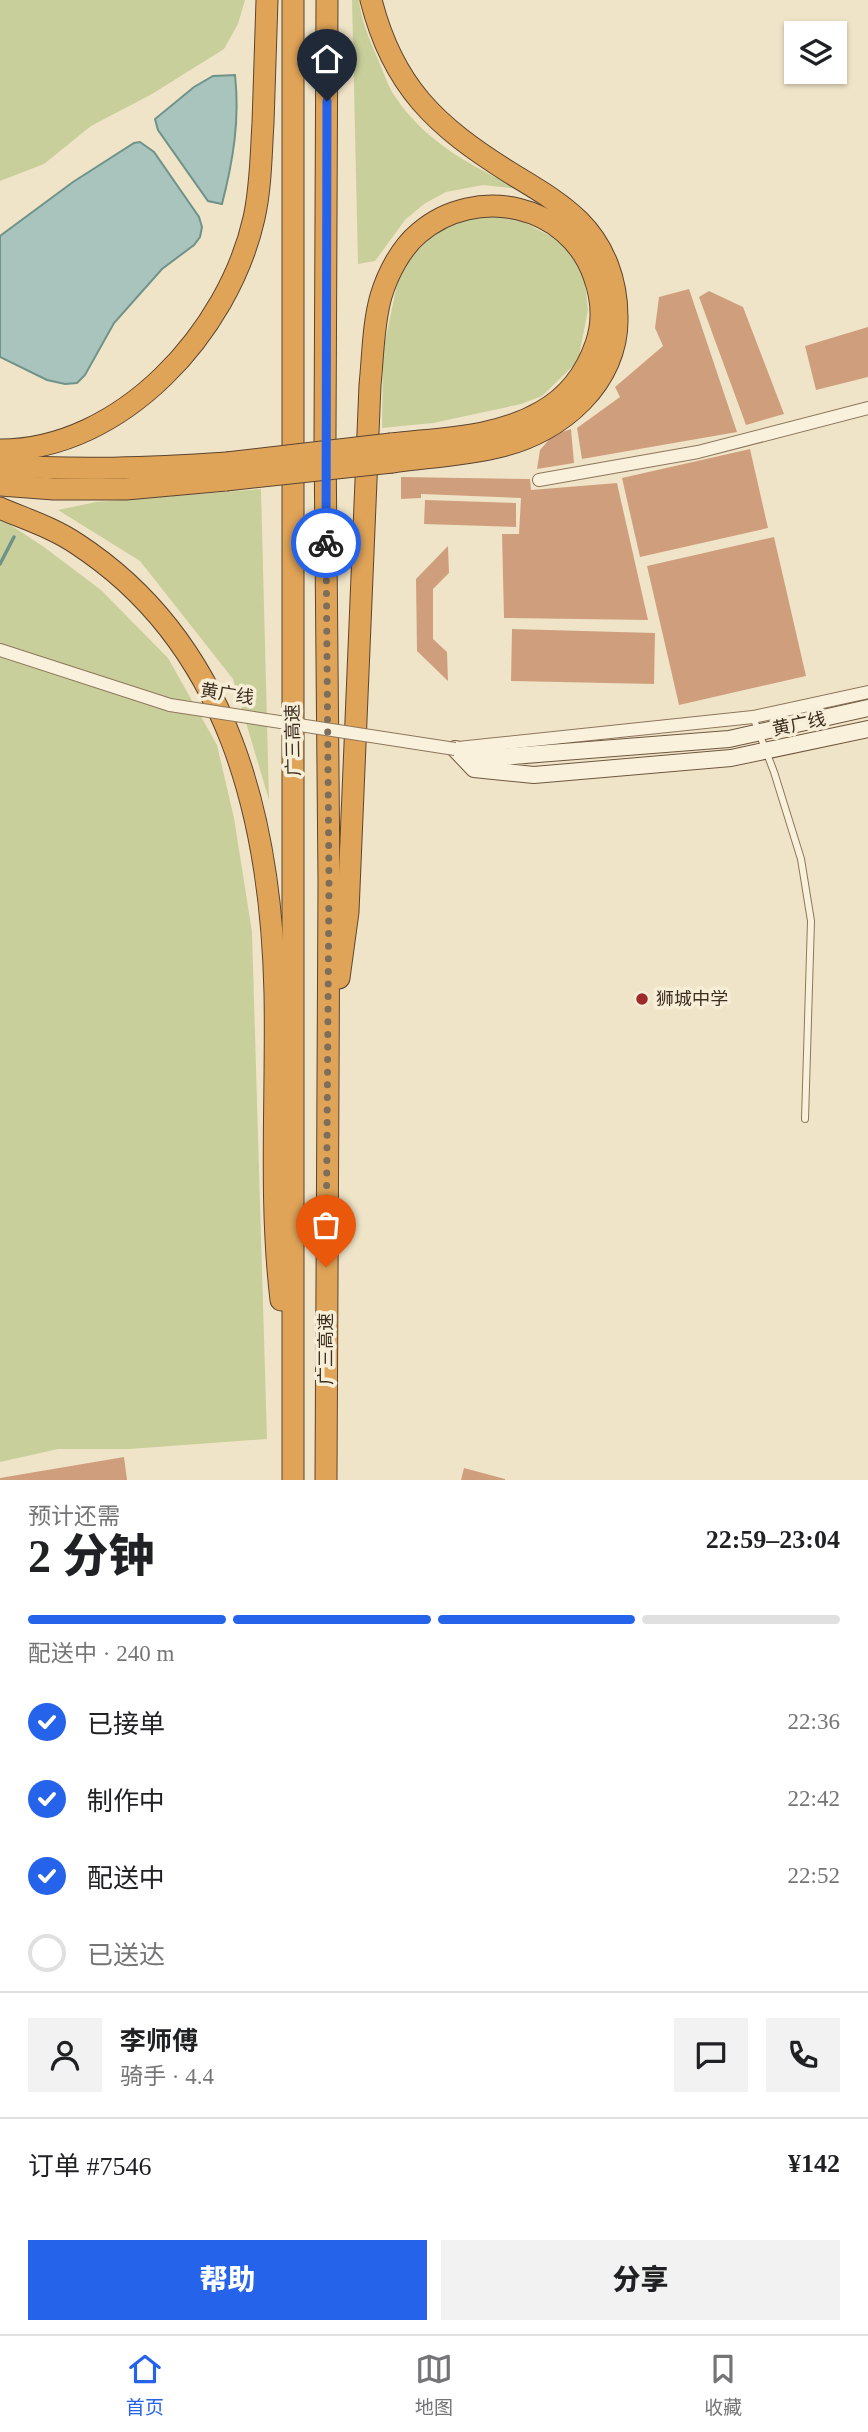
<!DOCTYPE html>
<html lang="zh">
<head>
<meta charset="utf-8">
<style>
  :root { --surface:#fff; --page:#f2f2f2; --text:#202124; --muted:#757577; --line:#e0e0e0; --accent:#2563eb }
  body { margin:0; font-family:"Times New Roman","Noto Sans SC",serif; background:var(--page); color:var(--text); height:100vh; display:flex; flex-direction:column; font-size:26px; white-space:nowrap }
  * { box-sizing:border-box; margin:0 }
  p { font-size:23px; color:var(--muted) }
  .icon { flex:none; width:38px; height:38px; fill:none; stroke:currentColor; stroke-width:2; stroke-linecap:round; stroke-linejoin:round }
  .map { position:relative; height:1480px; overflow:hidden }
  .details { display:flex; flex-direction:column; background:var(--surface); flex:1 }
  .details>* { flex:none }
  .controls { position:absolute; left:784px; top:21px; display:grid; gap:14px }
  .controls a { display:grid; place-items:center; width:63px; height:63px; border-radius:0px; background:var(--surface); box-shadow:0 2px 5px #0004; font-size:35px }
  .pin { position:absolute; display:grid; place-items:center; width:60px; height:60px; color:#fff; margin:-72px -30px; border-radius:50% 50% 50% 0; rotate:-45deg; box-shadow:0 0 7px #0007 }
  .pin .icon { rotate:45deg }
  .courier { position:absolute; display:grid; place-items:center; width:70px; height:70px; margin:-35px; border:5px solid #2563eb; border-radius:50%; background:#fff; color:#222; box-shadow:0 2px 9px #0007 }
  .summary em { font-style:normal; font-weight:800 }
  .summary div { display:flex; flex-direction:column-reverse }
  .summary { display:flex; align-items:center; justify-content:space-between; height:119px; padding:0 28px }
  h1 { font-size:46px; font-weight:800; line-height:52px }
  .bar { display:grid; grid-template-columns:repeat(4,1fr); gap:10px 7px; align-content:center; height:84px; padding:0 28px }
  .bar i { height:9px; border-radius:5px; background:var(--line) }
  .bar .selected { background:var(--accent) }
  .bar p { grid-column:span 4 }
  .line { display:flex; align-items:center; gap:18px; padding:0 28px; border-top:2px solid var(--line) }
  .line div { flex:1 }
  .round { display:grid; place-items:center; flex:none; width:74px; height:74px; border-radius:0px; background:var(--page) }
  ol { padding:0 28px; list-style:none }
  li { display:flex; align-items:center; gap:21px; height:77px }
  li p { margin-inline-start:auto }
  li .icon { padding:7px; border-radius:50%; background:var(--accent); color:#fff; stroke-width:4 }
  li:last-child { color:var(--muted) }
  li i { width:38px; height:38px; border:4px solid var(--line); border-radius:50% }
  .primary-button { display:flex; gap:14px; margin-top:auto; padding:14px 28px }
  .primary-button a { flex:1; height:80px; border-radius:0px; background:var(--accent); color:#fff; font-size:28px; font-weight:800; line-height:80px; text-align:center }
  .primary-button a+a { background:var(--page); color:var(--text) }
  .tabs { display:flex; justify-content:space-around; align-items:center; height:98px; border-top:2px solid var(--line); background:var(--surface); font-size:19px; color:var(--muted) }
  .tabs a { display:grid; justify-items:center; gap:4px }
  .tabs .selected { color:var(--accent) }
  .map>svg:first-child { display:block }
</style>
</head>
<body>
<div class="map">
<svg width="868" height="1480" viewBox="0 0 868 1480">
  <rect width="100%" height="100%" fill="#f0e4c8"/>
  <!-- green -->
  <g fill="#c9cf9b">
    <polygon points="0,0 245,0 238,24 224,49 152,94 91,126 44,164 0,181"/>
    <path d="M352,0H359C361,20 369,38 377,57C382,68 386,81 392,92C423,141 469,165 520,189L483,185L446,192L424,204L405,220L375,261L358,264Z"/>
    <polygon points="511,215 550,236 567,249 584,272 588,310 578,361 542,396 521,404 433,423 382,428 383,351 399,275 405,263 435,233 452,223 482,216"/>
    <polygon points="261,489 269,800 233,679 140,561 58,510 96,502"/>
    <polygon points="0,518 44,547 101,590 168,658 217,745 234,818 252,932 267,1439 129,1449 58,1449 0,1462"/>
  </g>
  <!-- water -->
  <g fill="#a9c4bc" stroke="#6f938a" stroke-width="2">
    <path d="M235,75C240,120 233,161 222,204L208,201L158,130L155,119L194,87L213,76Z"/>
    <polygon points="140,142 154,152 199,217 202,227 200,237 194,245 162,269 114,323 85,375 77,383 65,384 47,380 0,357 0,236 73,182 134,143"/>
  </g>
  <g fill="none" stroke-linecap="round" stroke-linejoin="round">
    <!-- stream -->
    <polyline stroke="#6f938a" stroke-width="3.5" points="0,564 14,537"/>
  </g>
  <!-- building -->
  <g fill="#cf9f7d">
    <polygon points="689,289 737,432 582,459 577,428 620,397 615,387 663,346 655,328 659,297"/>
    <polygon points="709,291 743,307 784,414 746,425 699,297"/>
    <polygon points="868,327 868,377 816,390 805,346"/>
    <polygon points="571,429 574,463 537,469 540,450 553,435"/>
    <polygon points="750,449 768,528 640,557 622,478"/>
    <polygon points="401,477 530,479 531,490 617,483 648,620 504,618 502,534 519,534 521,498 421,494 421,498 401,499"/>
    <polygon points="425,500 516,503 516,527 424,524"/>
    <polygon points="774,537 806,676 679,705 647,566"/>
    <polygon points="448,546 449,573 433,589 433,639 447,652 448,681 417,651 416,579"/>
    <polygon points="512,629 655,633 654,684 511,681"/>
    <polygon points="124,1457 127,1480 0,1480 0,1478"/>
    <polygon points="464,1468 505,1479 505,1480 461,1480"/>
  </g>
  <g fill="none" stroke-linecap="round" stroke-linejoin="round">
    <defs>
      <polyline id="lane" points="753,717 774,772 801,859 811,921 805,1119"/>
      <g id="street">
        <polyline points="539,480 698,452 868,408"/>
        <polyline points="0,650 170,705"/>
        <polyline points="458,748 753,717 868,692"/>
      </g>
      <polyline id="secondary" points="868,708 729,739 487,758 455,749 474,769 534,775 731,758 868,729"/>
      <g id="highway">
        <path d="M371,0C393,87 436,126 509,172C533,187 559,201 579,221C605,247 617,281 617,317C619,382 561,432 502,446C467,455 428,457 392,462"/>
        <path d="M0,450C122,450 229,331 254,218C261,187 261,154 263,123C264,82 266,41 267,0"/>
        <path d="M0,465C76,471 151,468 227,463"/>
        <polyline points="0,485 54,489 126,489 226,480"/>
        <path d="M0,508C25,519 54,528 77,544C230,644 271,821 275,993C277,1096 269,1198 281,1300"/>
        <path d="M339,978L348,912L370,385C373,356 373,324 381,296C388,273 401,248 419,233C476,184 569,204 594,276C602,298 604,321 596,344C586,373 568,397 541,412C496,438 442,438 391,444"/>
        <polyline points="293,1480 293,0"/>
        <polyline points="326,1480 329,882 325,438 327,0"/>
      </g>
    </defs>
    <!-- lane casing -->
    <use href="#lane" stroke="#8d765c" stroke-width="8"/>
    <!-- street casing -->
    <use href="#street" stroke="#8d765c" stroke-width="14"/>
    <!-- secondary casing -->
    <use href="#secondary" stroke="#6f573f" stroke-width="18"/>
    <!-- highway casing -->
    <use href="#highway" stroke="#5b4430" stroke-width="23"/>
    <!-- lane -->
    <use href="#lane" stroke="#faf1dc" stroke-width="6"/>
    <!-- street -->
    <use href="#street" stroke="#faf1dc" stroke-width="12"/>
    <!-- secondary -->
    <use href="#secondary" stroke="#faf1dc" stroke-width="16"/>
    <!-- highway -->
    <use href="#highway" stroke="#e0a458" stroke-width="21"/>
    <defs>
      <polyline id="street-bridge" points="170,705 455,749"/>
      <g id="highway-bridge">
        <polyline points="227,463 391,444"/>
        <polyline points="226,480 392,462"/>
      </g>
    </defs>
    <!-- street-bridge casing -->
    <use href="#street-bridge" stroke="#8d765c" stroke-width="14" stroke-linecap="butt"/>
    <!-- highway-bridge casing -->
    <use href="#highway-bridge" stroke="#5b4430" stroke-width="23" stroke-linecap="butt"/>
    <!-- street-bridge -->
    <use href="#street-bridge" stroke="#faf1dc" stroke-width="12"/>
    <!-- highway-bridge -->
    <use href="#highway-bridge" stroke="#e0a458" stroke-width="21"/>
  </g>
  <g fill="none" stroke-linecap="round" stroke-linejoin="round">
    <!-- done -->
    <polyline stroke="#7c6e5b" stroke-width="7" stroke-dasharray="0 12.6" points="326,543 329,882 326,1267"/>
    <!-- route -->
    <polyline stroke="#2563eb" stroke-width="9" points="326,543 327,101"/>
  </g>
  <!-- markers -->
  <circle fill="#9e2a2b" stroke="#f7eed8" stroke-width="2.5" cx="642" cy="999" r="7"/>
  <g text-anchor="middle" dominant-baseline="central" stroke-width="7" stroke-linejoin="round" paint-order="stroke">
    <!-- street labels -->
    <g font-size="18" fill="#3d2e20" stroke="#f7eed8">
      <text transform="translate(227 694) rotate(9)">黄广线</text>
      <text transform="translate(799 724) rotate(-12)">黄广线</text>
      <text transform="translate(293 740) rotate(-91)">广三高速</text>
      <text transform="translate(326 1349) rotate(-90)">广三高速</text>
    </g>
    <!-- poi labels -->
    <g font-size="18" fill="#3d2e20" stroke="#f7eed8" text-anchor="start">
      <text x="656" y="999">狮城中学</text>
    </g>
  </g>
</svg>
<div class="controls">
<a><svg class="icon" aria-label="layers" viewBox="0 0 24 24"><path d="M12 4l9 5-9 5-9-5zM3 14l9 5 9-5"/></svg></a>
</div>
<div class="pin" style="left:326px;top:1267px;background:#ea580c"><svg class="icon" aria-label="bag" viewBox="0 0 24 24"><path d="M5 8h14l-1 12H6zM9 8a3 3 0 0 1 6 0"/></svg></div>
<div class="pin" style="left:327px;top:101px;background:#1f2937"><svg class="icon" aria-label="home" viewBox="0 0 24 24"><path d="M3 11l9-7 9 7M6 9v11h12V9"/></svg></div>
<div class="courier" style="left:326px;top:543px"><svg class="icon" aria-label="bike" viewBox="0 0 24 24"><circle cx="6" cy="16" r="4"/><circle cx="18" cy="16" r="4"/><path d="M6 16l4-8h5l3 8M10 8l3 8H6M13 5h3"/></svg></div>
</div>
<section class="details">
<div class="summary"><div><h1>2 分钟</h1><p>预计还需</p></div><em>22:59–23:04</em></div>
<div class="bar"><i class="selected"></i><i class="selected"></i><i class="selected"></i><i></i><p>配送中 · 240 m</p></div>
<ol>
<li><svg class="icon" aria-label="check" viewBox="0 0 24 24"><path d="M5 12l5 5 9-10"/></svg>已接单<p>22:36</p></li>
<li><svg class="icon" aria-label="check" viewBox="0 0 24 24"><path d="M5 12l5 5 9-10"/></svg>制作中<p>22:42</p></li>
<li><svg class="icon" aria-label="check" viewBox="0 0 24 24"><path d="M5 12l5 5 9-10"/></svg>配送中<p>22:52</p></li>
<li><i></i>已送达</li>
</ol>
<div class="line" style="height:126px"><a class="round"><svg class="icon" aria-label="person" viewBox="0 0 24 24"><circle cx="12" cy="8" r="4"/><path d="M4 21q1-7 8-7t8 7"/></svg></a><div><b>李师傅</b><p>骑手 · 4.4</p></div><a class="round"><svg class="icon" aria-label="chat" viewBox="0 0 24 24"><path d="M4 5h16v11H9l-5 4z"/></svg></a><a class="round"><svg class="icon" aria-label="phone" viewBox="0 0 24 24"><path d="M5 4h4l2 5-3 2q2 4 5 5l2-3 5 2v4C11 20 4 13 5 4z"/></svg></a></div>
<div class="line" style="height:91px"><div>订单 #7546</div><b>¥142</b></div>
<div class="primary-button"><a>帮助</a><a>分享</a></div>
</section>
<nav class="tabs">
<a class="selected"><svg class="icon" aria-label="home" viewBox="0 0 24 24"><path d="M3 11l9-7 9 7M6 9v11h12V9"/></svg>首页</a>
<a><svg class="icon" aria-label="map" viewBox="0 0 24 24"><path d="M3 6l6-2 6 2 6-2v14l-6 2-6-2-6 2zM9 4v14M15 6v14"/></svg>地图</a>
<a><svg class="icon" aria-label="saved" viewBox="0 0 24 24"><path d="M7 4h10v16l-5-4-5 4z"/></svg>收藏</a>
</nav>
</body>
</html>
